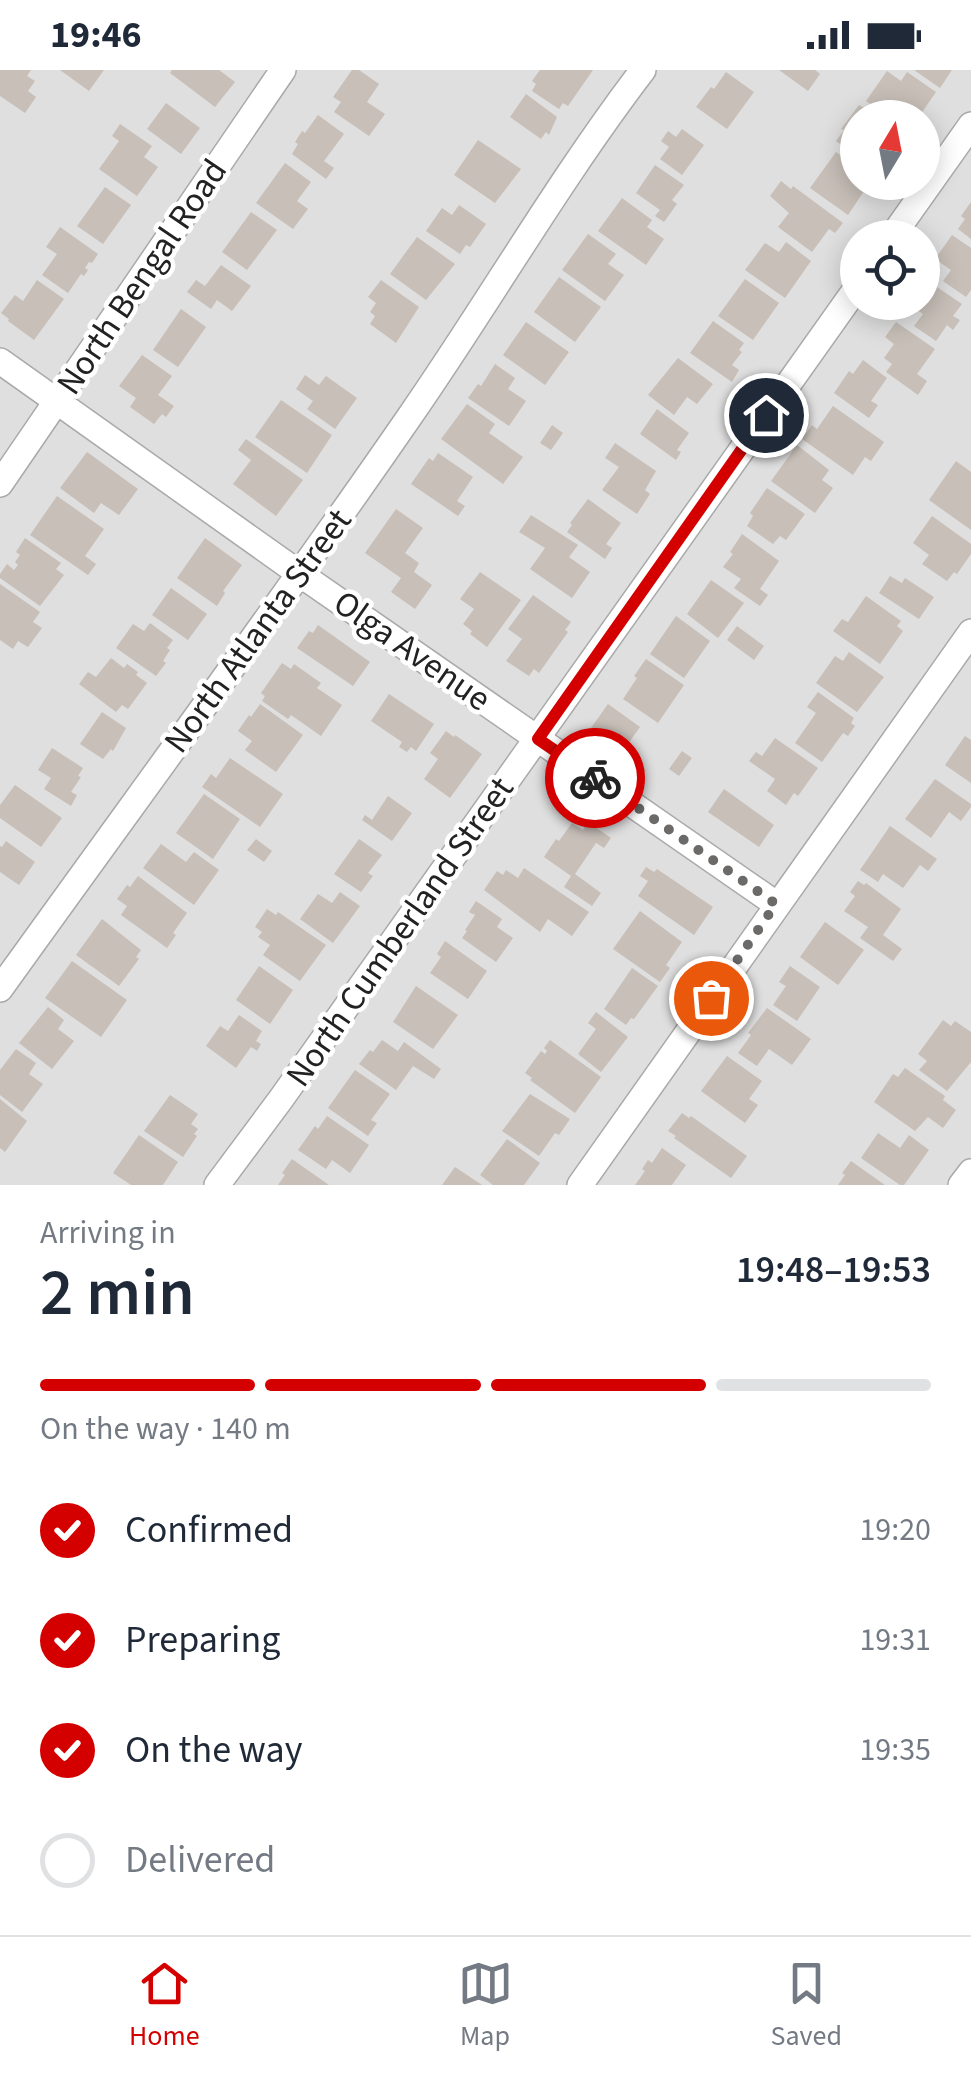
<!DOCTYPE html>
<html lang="en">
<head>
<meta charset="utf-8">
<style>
  :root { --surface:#fff; --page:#f2f2f3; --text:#1f2937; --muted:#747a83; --line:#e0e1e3; --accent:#d40000 }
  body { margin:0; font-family:"Source Sans 3",sans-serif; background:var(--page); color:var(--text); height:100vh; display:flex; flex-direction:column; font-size:38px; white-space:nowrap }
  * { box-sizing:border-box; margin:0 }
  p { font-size:32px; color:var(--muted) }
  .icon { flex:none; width:55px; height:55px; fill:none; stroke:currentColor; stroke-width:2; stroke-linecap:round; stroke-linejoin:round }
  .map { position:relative; height:1115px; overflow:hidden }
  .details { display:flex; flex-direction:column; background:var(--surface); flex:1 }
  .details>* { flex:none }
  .needle { width:65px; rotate:10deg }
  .controls { position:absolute; left:840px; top:30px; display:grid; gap:20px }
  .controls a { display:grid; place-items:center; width:100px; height:100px; border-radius:50%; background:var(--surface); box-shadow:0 5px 25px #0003; font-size:50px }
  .pin { position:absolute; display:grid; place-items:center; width:85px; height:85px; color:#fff; margin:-42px; border:5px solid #fff; border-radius:50%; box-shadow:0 2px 10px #0007 }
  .courier { position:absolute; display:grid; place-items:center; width:100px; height:100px; margin:-50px; border:8px solid #d40000; border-radius:50%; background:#fff; color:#222; box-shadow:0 2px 12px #0007 }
  .overview em { font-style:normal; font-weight:600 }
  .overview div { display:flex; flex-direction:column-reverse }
  .overview { display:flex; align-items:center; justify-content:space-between; height:170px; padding:0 40px }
  h1 { font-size:65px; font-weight:600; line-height:75px }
  .bar { display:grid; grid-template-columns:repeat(4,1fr); gap:15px 10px; align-content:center; height:120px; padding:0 40px }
  .bar i { height:12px; border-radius:8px; background:var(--line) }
  .bar .selected { background:var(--accent) }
  .bar p { grid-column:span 4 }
  ol { padding:0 40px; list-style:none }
  li { display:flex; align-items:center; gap:30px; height:110px }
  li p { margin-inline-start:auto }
  li .icon { padding:10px; border-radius:50%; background:var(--accent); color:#fff; stroke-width:4 }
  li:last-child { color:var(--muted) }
  li i { width:55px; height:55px; border:5px solid var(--line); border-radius:50% }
  .status { display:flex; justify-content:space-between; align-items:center; height:70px; padding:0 50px; background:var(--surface); direction:ltr }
  .status svg { height:28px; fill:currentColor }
  .menu { display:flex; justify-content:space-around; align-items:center; height:140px; border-top:2px solid var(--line); background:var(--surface); font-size:28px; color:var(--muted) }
  .menu a { display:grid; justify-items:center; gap:5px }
  .menu .selected { color:var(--accent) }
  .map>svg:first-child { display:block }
</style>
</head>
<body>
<div class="status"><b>19:46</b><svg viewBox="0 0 49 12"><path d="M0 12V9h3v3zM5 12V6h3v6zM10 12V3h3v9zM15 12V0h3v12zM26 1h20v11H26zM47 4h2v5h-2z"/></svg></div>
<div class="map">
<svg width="971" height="1115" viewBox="0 0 971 1115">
  <rect width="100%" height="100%" fill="#f2efe9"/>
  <!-- residential -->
  <path fill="#e0dfdf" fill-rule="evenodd" d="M0,0H971V1115H0ZM858,48H922V112H858ZM858,168H922V232H858Z"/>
  <!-- building -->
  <g fill="#c7bfb8">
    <polygon points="0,0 31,0 27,6 35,11 28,21 36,27 25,43 0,26"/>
    <polygon points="60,0 104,0 89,21"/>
    <polygon points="172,0 219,0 235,12 215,37 170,3"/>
    <polygon points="352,0 359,0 379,14 367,32 385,44 369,66 334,42 341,32 333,27"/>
    <polygon points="540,0 593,0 568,36 563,33 559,39 532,21 536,14 532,11"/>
    <polygon points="779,0 815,0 820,4 808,21"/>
    <polygon points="914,0 952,0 940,18"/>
    <polygon points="887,1 901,11 907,2 936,22 918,48 891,48 866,31"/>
    <polygon points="726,2 754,22 727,59 696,37 711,17 714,19"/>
    <polygon points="526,24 557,47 549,65 546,62 541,69 510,47"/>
    <polygon points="166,33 200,58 181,84 147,59"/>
    <polygon points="859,35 881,48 858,48 858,87 836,71 844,60 841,59"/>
    <polygon points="318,45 344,64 324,91 334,98 326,109 292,84 298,74 295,72 302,61 305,63"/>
    <polygon points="120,54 152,76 144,87 158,97 137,126 99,99 119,71 112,66"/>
    <polygon points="682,59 704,75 682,105 660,89 669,77 661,71 668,61 676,67"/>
    <polygon points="478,70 521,99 495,133 454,105"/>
    <polygon points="836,82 858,98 858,112 870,112 848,145 810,118"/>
    <polygon points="285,93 311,112 297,131 308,139 293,159 256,133"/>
    <polygon points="655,95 684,115 672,130 677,134 664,152 655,146 660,140 636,123"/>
    <polygon points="781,111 791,119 793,116 843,153 835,163 829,159 812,182 778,157 789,143 770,126"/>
    <polygon points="105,117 131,135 103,174 77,156"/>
    <polygon points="622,128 652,150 647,157 664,169 646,195 598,161"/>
    <polygon points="971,132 971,169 958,159 965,149 961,146"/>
    <polygon points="459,135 486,154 470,177 466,175 460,184 426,161 442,138 452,145"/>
    <polygon points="251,142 277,160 247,200 222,182"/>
    <polygon points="60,157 98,184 92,193 89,192 85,198 88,200 84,206 81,204 68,223 42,205 57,184 46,177"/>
    <polygon points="588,164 616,184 608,194 624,205 605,231 562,200"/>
    <polygon points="952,165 971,178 971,220 966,227 943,211 951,200 935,189"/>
    <polygon points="417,167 455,194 426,230 390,204"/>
    <polygon points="786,172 811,191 785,228 745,200 765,173 779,182"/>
    <polygon points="221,195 251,216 232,241 217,230 211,239 187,222 196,210 205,216"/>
    <polygon points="559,207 601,237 575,272 534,242"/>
    <polygon points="922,207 962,234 953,246 960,250 953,260 947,255 936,271 914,256 923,244 906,232 922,232"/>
    <polygon points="745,209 779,233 753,270 718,246"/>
    <polygon points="37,210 64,229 34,270 8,251 9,249 1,243 15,225 23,231"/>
    <polygon points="381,210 419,237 396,273 370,254 375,246 370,242 376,233 368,227"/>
    <polygon points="181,239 206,257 178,297 153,280"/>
    <polygon points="713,251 744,273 739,280 742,282 732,295 739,300 732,312 690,283"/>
    <polygon points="526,252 569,282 545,315 503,285"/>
    <polygon points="896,252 935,279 917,304 927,311 918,325 886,302 892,294 884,288 894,274 885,267"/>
    <polygon points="142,285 172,306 158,325 174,336 166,347 162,344 154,354 130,337 136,328 119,316"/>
    <polygon points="678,288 713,314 697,334 687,327 674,345 648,325"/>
    <polygon points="863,290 887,308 871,331 878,335 869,348 834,323 849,301 853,304"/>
    <polygon points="495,294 515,308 508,319 526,331 509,356 468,328 478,314 481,316"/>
    <polygon points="305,305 319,315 326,306 357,328 335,359 307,339 313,331 296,319"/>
    <polygon points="281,330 332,365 307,403 255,367"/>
    <polygon points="467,334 495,354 489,363 523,387 503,414 441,369"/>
    <polygon points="833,336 884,372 871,391 865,387 853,405 802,369 812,355 817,359"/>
    <polygon points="657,339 689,363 677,380 681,382 676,390 640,364"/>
    <polygon points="552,355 563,363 551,380 540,373"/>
    <polygon points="246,369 303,410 276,446 233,414 251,390 238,380"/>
    <polygon points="615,373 656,401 645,420 650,424 637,444 602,420 619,397 605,388"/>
    <polygon points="797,375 829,400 822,410 833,418 815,443 771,411"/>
    <polygon points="87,382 138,419 119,445 101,433 94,443 60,418"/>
    <polygon points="438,383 473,407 457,431 465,436 458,446 411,414 429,388 433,391"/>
    <polygon points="956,391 971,402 971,460 929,430"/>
    <polygon points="767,418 805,444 786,470 780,466 773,474 747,456 753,446 750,443"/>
    <polygon points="57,426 104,459 85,486 96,494 88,505 30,465"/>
    <polygon points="588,429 621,453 606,474 612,478 605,489 567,462 572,455 570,453"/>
    <polygon points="396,439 423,458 405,483 419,493 414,502 432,515 415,539 391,522 401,508 365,483"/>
    <polygon points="531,445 578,475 569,487 590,502 572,528 530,499 545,478 519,462"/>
    <polygon points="932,446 971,474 971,484 957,504 954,502 947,511 922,494 929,485 913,473"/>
    <polygon points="742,464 779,491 760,519 768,525 760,536 734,518 741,509 723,497 733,484 730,482"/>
    <polygon points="25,468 61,493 56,499 64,505 40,536 0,508 0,504 7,494 14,500 18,495 15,492 20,485 16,482"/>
    <polygon points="205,468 242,495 223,521 225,523 217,536 177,508"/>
    <polygon points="480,502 521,530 487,577 470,564 472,561 463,554 474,539 460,529"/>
    <polygon points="890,506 902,513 905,508 934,527 919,549 879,523"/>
    <polygon points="711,510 744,533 718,568 687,544"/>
    <polygon points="0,514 40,542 33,552 42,558 28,577 18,571 13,579 0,570"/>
    <polygon points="171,518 207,544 188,570 152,545"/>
    <polygon points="533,525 571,552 565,560 568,562 539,603 534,599 529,606 506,591 522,569 508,559"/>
    <polygon points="866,526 901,551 897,556 903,561 880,594 833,561 842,549 848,552"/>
    <polygon points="676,546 710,571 684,608 650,584"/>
    <polygon points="150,553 173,570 167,578 170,580 163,591 166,593 156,606 116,578 133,554 144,561"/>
    <polygon points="318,555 370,592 353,616 297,578 309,561 313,563"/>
    <polygon points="737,556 764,576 754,590 727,570"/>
    <polygon points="849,582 884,607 857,642 816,613 835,586 843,591"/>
    <polygon points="111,588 124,598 127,594 138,602 136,605 147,613 128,639 122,635 116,642 79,614 88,602 96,607"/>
    <polygon points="646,589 684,615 658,653 623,629 637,608 634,606"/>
    <polygon points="282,593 291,599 294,594 321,613 317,618 342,635 321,666 291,645 288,649 262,631 265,626 261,623"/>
    <polygon points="818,622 854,648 851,653 855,656 848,666 843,663 822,692 795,673 816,643 807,637"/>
    <polygon points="389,624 434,654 416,681 411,677 407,682 399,677 402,672 371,651"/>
    <polygon points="260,634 303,665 276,702 245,680 252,671 238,661 249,645 251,647"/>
    <polygon points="608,634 640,657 623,681 591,658"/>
    <polygon points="102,642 126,658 113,681 111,679 103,689 80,674"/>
    <polygon points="446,661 454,667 455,665 482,684 450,728 424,709 438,689 430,683"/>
    <polygon points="965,666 971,670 971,713 945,695"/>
    <polygon points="775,668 818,698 798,726 794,723 786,735 767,721 775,709 749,691 756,682 762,686"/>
    <polygon points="52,678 83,698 78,706 81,707 71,722 77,725 71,736 44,719 51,708 38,700"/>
    <polygon points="682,681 692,688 679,706 669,699"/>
    <polygon points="230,688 283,724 260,757 202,717 211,704 216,708"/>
    <polygon points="935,709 971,734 971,737 961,751 949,742 931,768 905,749"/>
    <polygon points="15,715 62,748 41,777 0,748 0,735"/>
    <polygon points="724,719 774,755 759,777 708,742"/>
    <polygon points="204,724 240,749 213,789 176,763"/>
    <polygon points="388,726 412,743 392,771 362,750 365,745 372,750"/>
    <polygon points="588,752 611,768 604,778 596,773 575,804 601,823 592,836 564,817 571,806 544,787 556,769 559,771 572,753 583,760"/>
    <polygon points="890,756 937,789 928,801 920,795 903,818 883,804 878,812 860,800"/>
    <polygon points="256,769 272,781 264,792 247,780"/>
    <polygon points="359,769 382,785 368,803 373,806 361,822 334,804"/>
    <polygon points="6,771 35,792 19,815 0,802 0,776 2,777"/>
    <polygon points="161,774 186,792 194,782 219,800 194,835 143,798"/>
    <polygon points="646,797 654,802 657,799 713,837 694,865 638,826 648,811 640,806"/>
    <polygon points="524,798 589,842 572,866 548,849 540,862 484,820 497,801 503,805 506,800 518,808"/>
    <polygon points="138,806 187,843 173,863 176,865 167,878 121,845 127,836 117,829 127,815 130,817"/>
    <polygon points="858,811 864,815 866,813 901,839 883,865 902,879 893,891 860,868 868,857 844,841 855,826 850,822"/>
    <polygon points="340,822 360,836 333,873 300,849 318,824 332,833"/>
    <polygon points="476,831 502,849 497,857 513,868 496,892 462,868 467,861 465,860 475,845 469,842"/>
    <polygon points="267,839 276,845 278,842 326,875 300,911 263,885 270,875 258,867 262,862 255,857"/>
    <polygon points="640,841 682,872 666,895 670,898 660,912 613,879"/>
    <polygon points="102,849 141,880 136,887 139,889 119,916 76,885"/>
    <polygon points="825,852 864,880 838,915 800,887"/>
    <polygon points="445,871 487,901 468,929 430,903 441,887 437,884"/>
    <polygon points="72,891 127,930 101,967 45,928"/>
    <polygon points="259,896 293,920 270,954 236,930"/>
    <polygon points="790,896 820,917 797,951 773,935 786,916 779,912"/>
    <polygon points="632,898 658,916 634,949 631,948 626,955 604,939"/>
    <polygon points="416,916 458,945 433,979 393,952"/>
    <polygon points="48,937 64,950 58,959 74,971 52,999 19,973"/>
    <polygon points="767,938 811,969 792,995 769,979 757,996 738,983 751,965 748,963"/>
    <polygon points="596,942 628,967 601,1002 578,984 596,959 588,953"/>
    <polygon points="239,945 262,961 256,971 261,974 257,981 251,977 236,998 206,976 220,956 228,961"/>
    <polygon points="943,950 951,956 955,951 971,962 971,992 947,1021 919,1000 927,991 918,984"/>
    <polygon points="382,970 398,981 404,972 441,999 434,1009 413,996 396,1020 359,994 370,980 373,982"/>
    <polygon points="550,970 601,1007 575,1043 530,1010 532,1008 525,1003 541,981 545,984 547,981 544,978"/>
    <polygon points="16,979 36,993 29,1004 43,1014 22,1042 0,1025 0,1000"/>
    <polygon points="727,986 762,1011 749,1029 758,1035 745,1053 701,1021"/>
    <polygon points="905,998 945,1026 943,1030 956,1040 943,1058 928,1047 915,1061 874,1032 893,1004 898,1007"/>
    <polygon points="355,1000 390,1024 371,1050 377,1053 368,1066 328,1038"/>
    <polygon points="530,1024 570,1049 559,1065 555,1063 539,1086 502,1061"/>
    <polygon points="170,1025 198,1044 191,1054 198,1059 194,1064 197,1066 183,1087 144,1061"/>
    <polygon points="0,1029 27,1051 5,1082 0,1078"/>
    <polygon points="682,1043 689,1048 691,1046 747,1086 731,1108 674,1068 676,1066 668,1061"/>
    <polygon points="327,1046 369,1075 350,1103 332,1090 326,1099 298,1080 315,1056 318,1059"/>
    <polygon points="878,1063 900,1078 909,1065 929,1080 904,1115 900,1115 861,1088"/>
    <polygon points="139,1065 178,1092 163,1115 131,1115 113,1103"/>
    <polygon points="507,1069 540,1093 524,1115 493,1115 480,1105"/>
    <polygon points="662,1078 686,1095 672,1115 635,1115 645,1101 642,1099 648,1090 652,1093"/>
    <polygon points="292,1089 329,1115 278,1115 285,1105 282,1103"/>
    <polygon points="851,1091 885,1115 838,1115 845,1105 842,1103"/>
    <polygon points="455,1097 482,1115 442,1115"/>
  </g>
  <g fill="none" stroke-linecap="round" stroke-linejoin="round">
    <defs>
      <g id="minor">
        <polyline points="891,168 971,55"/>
        <polyline points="0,291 300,504 776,834"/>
        <polyline points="0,414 283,0"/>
        <path d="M0,919C137,728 277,539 410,346C489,232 559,110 643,0"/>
        <polyline points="217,1115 281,1029 858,216"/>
        <polyline points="580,1115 971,562"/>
        <polyline points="961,1115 971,1102"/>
      </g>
    </defs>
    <!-- minor casing -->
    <use href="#minor" stroke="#a9a9a9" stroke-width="28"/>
    <!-- minor -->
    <use href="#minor" stroke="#fff" stroke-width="25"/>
  </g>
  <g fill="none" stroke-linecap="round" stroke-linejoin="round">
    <!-- done -->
    <polyline stroke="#6b6a68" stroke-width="10" stroke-dasharray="0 18" points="595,708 776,834 711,928"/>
    <!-- route -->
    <polyline stroke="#d40000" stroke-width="12" points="595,708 538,669 766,345"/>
  </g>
  <g text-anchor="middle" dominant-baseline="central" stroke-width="9" stroke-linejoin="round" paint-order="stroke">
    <!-- street labels -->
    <g font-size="35" fill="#222" stroke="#fff">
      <text transform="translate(142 207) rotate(-56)">North Bengal Road</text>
      <text transform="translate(258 561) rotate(-54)">North Atlanta Street</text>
      <text transform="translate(412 581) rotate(35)">Olga Avenue</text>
      <text transform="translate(400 862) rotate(-55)">North Cumberland Street</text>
    </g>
  </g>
</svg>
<div class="controls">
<a><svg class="needle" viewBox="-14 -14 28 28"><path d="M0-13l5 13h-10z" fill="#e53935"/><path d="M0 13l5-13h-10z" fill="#747a83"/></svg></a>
<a><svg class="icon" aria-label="locate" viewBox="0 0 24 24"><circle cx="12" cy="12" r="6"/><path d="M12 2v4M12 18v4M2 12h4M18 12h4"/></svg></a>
</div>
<div class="pin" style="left:711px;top:928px;background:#ea580c"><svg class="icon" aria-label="bag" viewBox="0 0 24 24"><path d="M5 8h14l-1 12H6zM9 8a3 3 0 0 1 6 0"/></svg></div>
<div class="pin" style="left:766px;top:345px;background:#1f2937"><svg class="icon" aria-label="home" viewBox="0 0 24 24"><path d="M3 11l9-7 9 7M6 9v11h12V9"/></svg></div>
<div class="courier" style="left:595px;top:708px"><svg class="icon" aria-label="bike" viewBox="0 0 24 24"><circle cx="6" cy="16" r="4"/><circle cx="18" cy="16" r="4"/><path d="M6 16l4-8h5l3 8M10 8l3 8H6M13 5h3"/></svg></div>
</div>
<section class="details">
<div class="overview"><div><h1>2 min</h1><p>Arriving in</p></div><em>19:48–19:53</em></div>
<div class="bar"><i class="selected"></i><i class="selected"></i><i class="selected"></i><i></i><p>On the way · 140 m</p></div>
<ol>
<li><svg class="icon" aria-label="check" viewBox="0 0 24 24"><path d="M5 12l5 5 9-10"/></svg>Confirmed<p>19:20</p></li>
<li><svg class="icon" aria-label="check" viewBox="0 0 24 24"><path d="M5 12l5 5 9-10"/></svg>Preparing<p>19:31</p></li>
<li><svg class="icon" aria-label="check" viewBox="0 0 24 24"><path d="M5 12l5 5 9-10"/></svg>On the way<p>19:35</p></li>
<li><i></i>Delivered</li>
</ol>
</section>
<nav class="menu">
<a class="selected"><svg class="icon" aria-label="home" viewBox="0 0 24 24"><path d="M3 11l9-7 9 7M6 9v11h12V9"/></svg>Home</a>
<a><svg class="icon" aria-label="map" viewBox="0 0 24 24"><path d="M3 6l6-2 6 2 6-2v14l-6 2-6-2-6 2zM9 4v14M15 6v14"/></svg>Map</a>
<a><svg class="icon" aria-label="saved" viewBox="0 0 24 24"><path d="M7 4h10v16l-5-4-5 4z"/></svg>Saved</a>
</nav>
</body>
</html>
